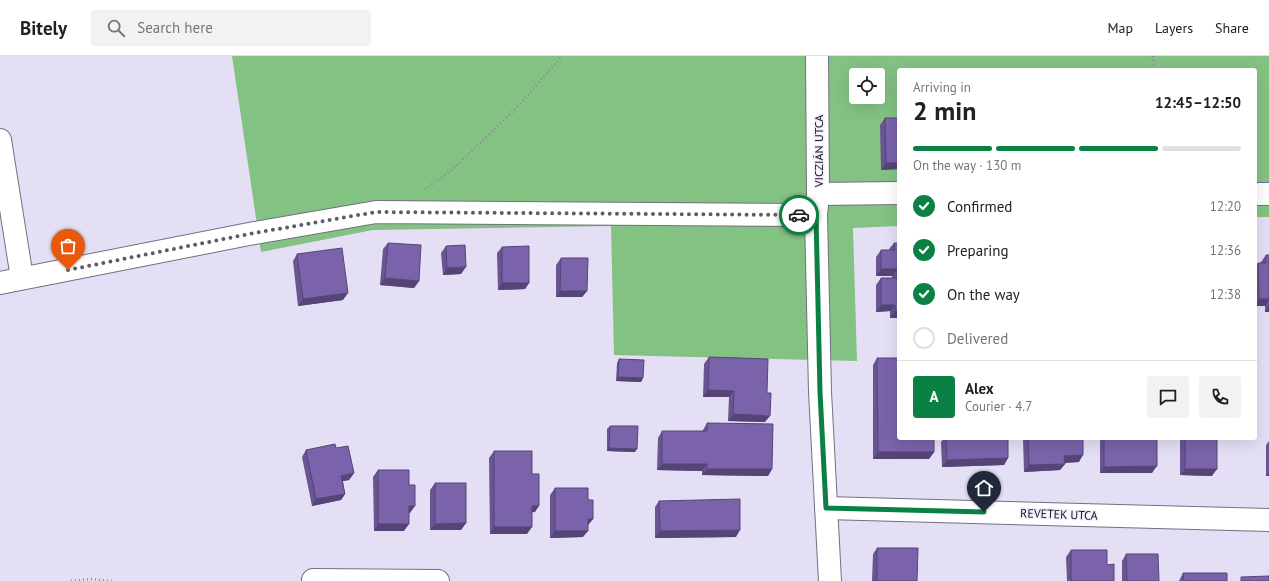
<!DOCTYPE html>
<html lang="en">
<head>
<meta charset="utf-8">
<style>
  :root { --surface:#fff; --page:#f2f2f2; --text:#202124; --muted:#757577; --line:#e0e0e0; --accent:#0b8043 }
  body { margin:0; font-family:"PT Sans",sans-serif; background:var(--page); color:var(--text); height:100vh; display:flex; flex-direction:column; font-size:15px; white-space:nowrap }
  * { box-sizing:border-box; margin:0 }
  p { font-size:13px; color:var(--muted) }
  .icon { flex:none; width:22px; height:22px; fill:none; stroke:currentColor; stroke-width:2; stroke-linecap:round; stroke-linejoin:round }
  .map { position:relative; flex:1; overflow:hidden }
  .details { position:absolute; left:897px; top:12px; width:360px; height:372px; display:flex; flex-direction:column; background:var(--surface); border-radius:4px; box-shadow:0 4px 16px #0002 }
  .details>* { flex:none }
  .buttons { position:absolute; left:849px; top:12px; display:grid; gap:8px }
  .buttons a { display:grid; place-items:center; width:36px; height:36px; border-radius:4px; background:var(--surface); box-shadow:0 4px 16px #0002; font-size:20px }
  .pin { position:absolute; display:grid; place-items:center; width:34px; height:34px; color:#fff; margin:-41px -17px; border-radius:50% 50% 50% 0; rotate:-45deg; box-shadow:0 0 4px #0007 }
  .pin .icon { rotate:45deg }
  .courier { position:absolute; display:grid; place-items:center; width:40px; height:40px; margin:-20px; border:3px solid #0b8043; border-radius:50%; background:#fff; color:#222; box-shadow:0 1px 5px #0007 }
  .summary em { font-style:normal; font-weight:800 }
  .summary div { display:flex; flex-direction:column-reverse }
  .summary { display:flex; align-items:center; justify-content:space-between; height:68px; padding:0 16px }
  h1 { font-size:26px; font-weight:800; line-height:30px }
  .bar { display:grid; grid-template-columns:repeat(4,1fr); gap:6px 4px; align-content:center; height:48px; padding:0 16px }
  .bar i { height:5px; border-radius:3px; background:var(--line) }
  .bar .active { background:var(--accent) }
  .bar p { grid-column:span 4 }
  .line { display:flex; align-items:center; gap:10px; padding:0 16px; border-top:1px solid var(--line) }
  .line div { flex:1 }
  .round { display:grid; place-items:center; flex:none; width:42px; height:42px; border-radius:4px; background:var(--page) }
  ol { padding:0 16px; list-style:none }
  li { display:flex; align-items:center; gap:12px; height:44px }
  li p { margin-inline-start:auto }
  li .icon { padding:4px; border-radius:50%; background:var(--accent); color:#fff; stroke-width:4 }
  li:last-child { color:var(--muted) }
  li i { width:22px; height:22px; border:2px solid var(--line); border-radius:50% }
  header { display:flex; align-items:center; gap:24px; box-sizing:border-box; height:56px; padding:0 20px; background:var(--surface); border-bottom:1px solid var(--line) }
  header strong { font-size:19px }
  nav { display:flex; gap:22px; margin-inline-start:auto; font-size:14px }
  .search { width:280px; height:36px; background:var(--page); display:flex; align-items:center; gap:10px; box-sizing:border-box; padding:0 14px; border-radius:4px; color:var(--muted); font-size:15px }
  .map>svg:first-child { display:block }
</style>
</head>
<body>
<header>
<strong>Bitely</strong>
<div class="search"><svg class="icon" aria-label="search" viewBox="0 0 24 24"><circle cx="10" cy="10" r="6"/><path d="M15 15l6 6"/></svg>Search here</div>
<nav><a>Map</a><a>Layers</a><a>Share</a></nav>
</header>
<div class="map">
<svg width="1269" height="525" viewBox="0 0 1269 525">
  <rect width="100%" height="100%" fill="#e5dff5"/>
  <!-- forest -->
  <path fill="#84c283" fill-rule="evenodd" d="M232,0H1269V161H1255V14H899V170L853,172L857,305L614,299L611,170L373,174L261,196ZM856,19H878V41H856Z"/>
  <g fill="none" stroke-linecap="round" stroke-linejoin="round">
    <defs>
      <g id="minor">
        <polyline points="817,0 818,138 816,159 820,336 830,525"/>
        <polyline points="0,84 22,222"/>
        <polyline points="818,138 899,137"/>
        <polyline points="1255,138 1269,138"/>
        <polyline points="0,227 249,178 376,156 816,159"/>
        <polyline points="826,452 1269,464"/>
        <polyline points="313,524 438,525"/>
      </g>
    </defs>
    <!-- minor casing -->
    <use href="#minor" stroke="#746f82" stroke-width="24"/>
    <!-- path -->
    <g stroke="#8d8898" stroke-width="2.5" stroke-dasharray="1 3" stroke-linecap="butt">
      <polyline points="1153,0 1155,14"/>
      <polyline points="425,133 452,114 515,53 562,0"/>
      <polyline points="71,525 91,523 112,525"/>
    </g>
    <!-- minor -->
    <use href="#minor" stroke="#fff" stroke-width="22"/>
  </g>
  <!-- wall -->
  <g fill="#695592">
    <polygon points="885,62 899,62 899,113 881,114 880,69"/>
    <polygon points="388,187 419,225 414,232 380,229 383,193"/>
    <polygon points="894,187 899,187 899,262 890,262 890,255 876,256 876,229 881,222 892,222 892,220 876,220 876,201 881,194 890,194 889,193"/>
    <polygon points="446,190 461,218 443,219 441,197"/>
    <polygon points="502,191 529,227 525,233 498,234 497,197"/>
    <polygon points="297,198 343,244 298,250 293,205"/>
    <polygon points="1266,199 1269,199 1269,256 1265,256 1265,250 1255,250 1255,212 1258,207 1261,207 1261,206"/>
    <polygon points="561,202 587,235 582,241 556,241 556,209"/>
    <polygon points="709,301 767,337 765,366 728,365 729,341 703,341 704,308"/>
    <polygon points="877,302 934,396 929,403 873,403 873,309"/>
    <polygon points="619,303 643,322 641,326 616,325 617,307"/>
    <polygon points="707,367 772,413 768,420 702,419 702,415 657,414 658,382 662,375 703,375 703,374"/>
    <polygon points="610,370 635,396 607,395 607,373"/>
    <polygon points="944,382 1008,382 1008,402 1004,409 942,411 941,386"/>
    <polygon points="1023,382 1083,382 1079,406 1064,407 1065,408 1060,414 1024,416"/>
    <polygon points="1100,382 1157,382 1152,417 1100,417"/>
    <polygon points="1180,382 1217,382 1212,420 1180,419"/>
    <polygon points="1269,385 1269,420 1266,420 1266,389"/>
    <polygon points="336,392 354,417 349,424 343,425 345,438 341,444 312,450 302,401 306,394"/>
    <polygon points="494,395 532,418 535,456 532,456 527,478 490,478 489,402"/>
    <polygon points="378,414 409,429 410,457 409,457 404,475 374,475 373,421"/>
    <polygon points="435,427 466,467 461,474 430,474 430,434"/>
    <polygon points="555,432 588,444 593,463 588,469 583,481 550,482 550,439"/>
    <polygon points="659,445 736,481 655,482 655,451"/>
    <polygon points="877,492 917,525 872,525 873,498"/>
    <polygon points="1071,494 1107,509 1114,525 1067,525 1066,501"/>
    <polygon points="1126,498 1159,525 1122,525 1122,505"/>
    <polygon points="1183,517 1227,525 1179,525"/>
  </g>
  <!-- shaded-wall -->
  <g fill="#554577">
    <polygon points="886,107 899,107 899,113 881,114"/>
    <polygon points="466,211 461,218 443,219 447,212"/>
    <polygon points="881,213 897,213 892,220 876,220"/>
    <polygon points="385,222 419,225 414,232 380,229"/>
    <polygon points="502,227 529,227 525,233 498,234"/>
    <polygon points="560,235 587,235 582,241 556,241"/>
    <polygon points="348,237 343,244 298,250 303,243"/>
    <polygon points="1259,243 1269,243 1269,244 1265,250 1255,250"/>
    <polygon points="881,249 895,249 890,255 876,256"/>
    <polygon points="1269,250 1269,256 1265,256"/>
    <polygon points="895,255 899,255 899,262 890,262"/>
    <polygon points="618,321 643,322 641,326 616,325"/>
    <polygon points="708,334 734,335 729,341 703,341"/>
    <polygon points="733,358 770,360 765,366 728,365"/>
    <polygon points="609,392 637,393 635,396 607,395"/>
    <polygon points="878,396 934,396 929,403 873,403"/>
    <polygon points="1083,399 1079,406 1060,407 1064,400"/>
    <polygon points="1008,402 1004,409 942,411 947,404"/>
    <polygon points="662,408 707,408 702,415 657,414"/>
    <polygon points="1065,408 1060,414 1024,416 1029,409"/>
    <polygon points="1157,410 1152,417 1100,417 1104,411"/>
    <polygon points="707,413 772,413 768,420 702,419"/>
    <polygon points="1185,413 1217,413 1212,420 1180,419"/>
    <polygon points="1269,416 1269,420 1266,420"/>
    <polygon points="354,417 349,424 337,426 341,420"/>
    <polygon points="345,438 341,444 312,450 316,443"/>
    <polygon points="409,450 415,450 410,457 404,457"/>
    <polygon points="532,450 539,450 535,456 527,457"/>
    <polygon points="588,463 593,463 588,469 583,469"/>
    <polygon points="466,467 461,474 430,474 435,468"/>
    <polygon points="378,468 409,468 404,475 374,475"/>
    <polygon points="494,471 532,471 527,478 490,478"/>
    <polygon points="740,474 736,481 655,482 660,475"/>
    <polygon points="555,475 588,475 583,481 550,482"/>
  </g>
  <!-- building -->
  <g fill="#7a63aa" stroke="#554577">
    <polygon points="885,62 899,62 899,107 886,107"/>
    <polygon points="388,187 421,189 419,225 385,222"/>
    <polygon points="894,187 899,187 899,255 895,255 895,249 881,249 881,222 897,222 897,213 881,213 881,194 895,194"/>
    <polygon points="465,189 466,211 447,212 446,190"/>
    <polygon points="529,190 529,227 502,227 502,191"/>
    <polygon points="342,192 348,237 303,243 297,198"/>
    <polygon points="1266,199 1269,199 1269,243 1259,243 1258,207 1266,207"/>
    <polygon points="561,202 588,202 587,235 560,235"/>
    <polygon points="709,301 768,303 767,337 771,337 770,360 733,358 734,335 708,334"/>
    <polygon points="877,302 899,302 899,382 934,382 934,396 878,396"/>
    <polygon points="619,303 644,304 643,322 618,321"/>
    <polygon points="707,367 773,368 772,413 707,413 707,408 662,408 662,375 707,375"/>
    <polygon points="610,370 638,370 637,393 609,392"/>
    <polygon points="946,382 1008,382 1008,402 947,404"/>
    <polygon points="1028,382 1083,382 1083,399 1064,400 1065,408 1029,409"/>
    <polygon points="1104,382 1157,382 1157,410 1104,411"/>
    <rect x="1185" y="382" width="32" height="31"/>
    <polygon points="335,388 336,392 348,390 354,417 341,420 345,438 316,443 306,394"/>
    <polygon points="494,395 532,395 532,418 539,418 539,450 532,450 532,471 494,471"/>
    <polygon points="378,414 409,414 409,429 415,429 415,450 409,450 409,468 378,468"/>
    <polygon points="435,427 466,427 466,467 435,468"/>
    <polygon points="555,432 588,432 588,444 593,444 593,463 588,463 588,475 555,475"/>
    <polygon points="740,443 740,474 660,475 659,445"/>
    <polygon points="877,492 918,492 917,525 877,525"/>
    <polygon points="1071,494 1107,494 1107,509 1114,508 1114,525 1071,525"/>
    <polygon points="1126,498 1158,498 1159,525 1127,525"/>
    <polygon points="1183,517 1227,517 1227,525 1184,525"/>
    <polygon points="1269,520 1269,525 1241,525 1241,521"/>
  </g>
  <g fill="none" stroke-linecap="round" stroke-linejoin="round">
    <!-- done -->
    <polyline stroke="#5f5c68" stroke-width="4" stroke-dasharray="0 7.2" points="68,214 249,178 376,156 799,159"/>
    <!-- route -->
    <polyline stroke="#0b8043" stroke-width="5" points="799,159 816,159 820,336 826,452 984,456"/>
  </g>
  <g text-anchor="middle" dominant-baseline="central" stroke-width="3" stroke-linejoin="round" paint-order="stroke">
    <!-- street labels -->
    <g font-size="12" fill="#17151c" stroke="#f2edff">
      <text transform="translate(818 95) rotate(-90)">VICZIÁN UTCA</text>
      <text transform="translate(1059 458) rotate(2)">REVETEK UTCA</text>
    </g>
  </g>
</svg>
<div class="buttons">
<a><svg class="icon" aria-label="locate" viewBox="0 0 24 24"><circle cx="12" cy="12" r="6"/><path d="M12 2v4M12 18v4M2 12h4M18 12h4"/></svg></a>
</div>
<div class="pin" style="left:68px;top:214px;background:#ea580c"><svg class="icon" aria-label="bag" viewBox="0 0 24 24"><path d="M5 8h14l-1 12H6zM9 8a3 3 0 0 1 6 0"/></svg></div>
<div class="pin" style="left:984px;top:456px;background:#1f2937"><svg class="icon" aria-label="home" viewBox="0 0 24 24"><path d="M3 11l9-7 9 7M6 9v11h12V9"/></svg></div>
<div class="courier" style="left:799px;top:159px"><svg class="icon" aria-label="car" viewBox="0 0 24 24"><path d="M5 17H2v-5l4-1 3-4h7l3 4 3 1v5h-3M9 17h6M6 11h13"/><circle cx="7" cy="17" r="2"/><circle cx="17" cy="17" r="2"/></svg></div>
<section class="details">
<div class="summary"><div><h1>2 min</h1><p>Arriving in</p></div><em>12:45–12:50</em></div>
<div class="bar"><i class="active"></i><i class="active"></i><i class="active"></i><i></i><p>On the way · 130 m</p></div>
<ol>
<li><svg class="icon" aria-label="check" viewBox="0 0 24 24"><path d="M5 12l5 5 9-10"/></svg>Confirmed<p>12:20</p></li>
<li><svg class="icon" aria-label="check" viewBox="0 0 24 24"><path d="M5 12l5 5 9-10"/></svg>Preparing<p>12:36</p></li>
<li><svg class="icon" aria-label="check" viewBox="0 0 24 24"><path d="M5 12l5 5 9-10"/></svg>On the way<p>12:38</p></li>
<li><i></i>Delivered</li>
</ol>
<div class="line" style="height:72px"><b class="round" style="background:var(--accent);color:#fff">A</b><div><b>Alex</b><p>Courier · 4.7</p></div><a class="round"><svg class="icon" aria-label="chat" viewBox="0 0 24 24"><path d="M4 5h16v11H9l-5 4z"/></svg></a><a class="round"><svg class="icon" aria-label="phone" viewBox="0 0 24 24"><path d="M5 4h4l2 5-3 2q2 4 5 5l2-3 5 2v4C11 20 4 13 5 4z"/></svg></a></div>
</section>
</div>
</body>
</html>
